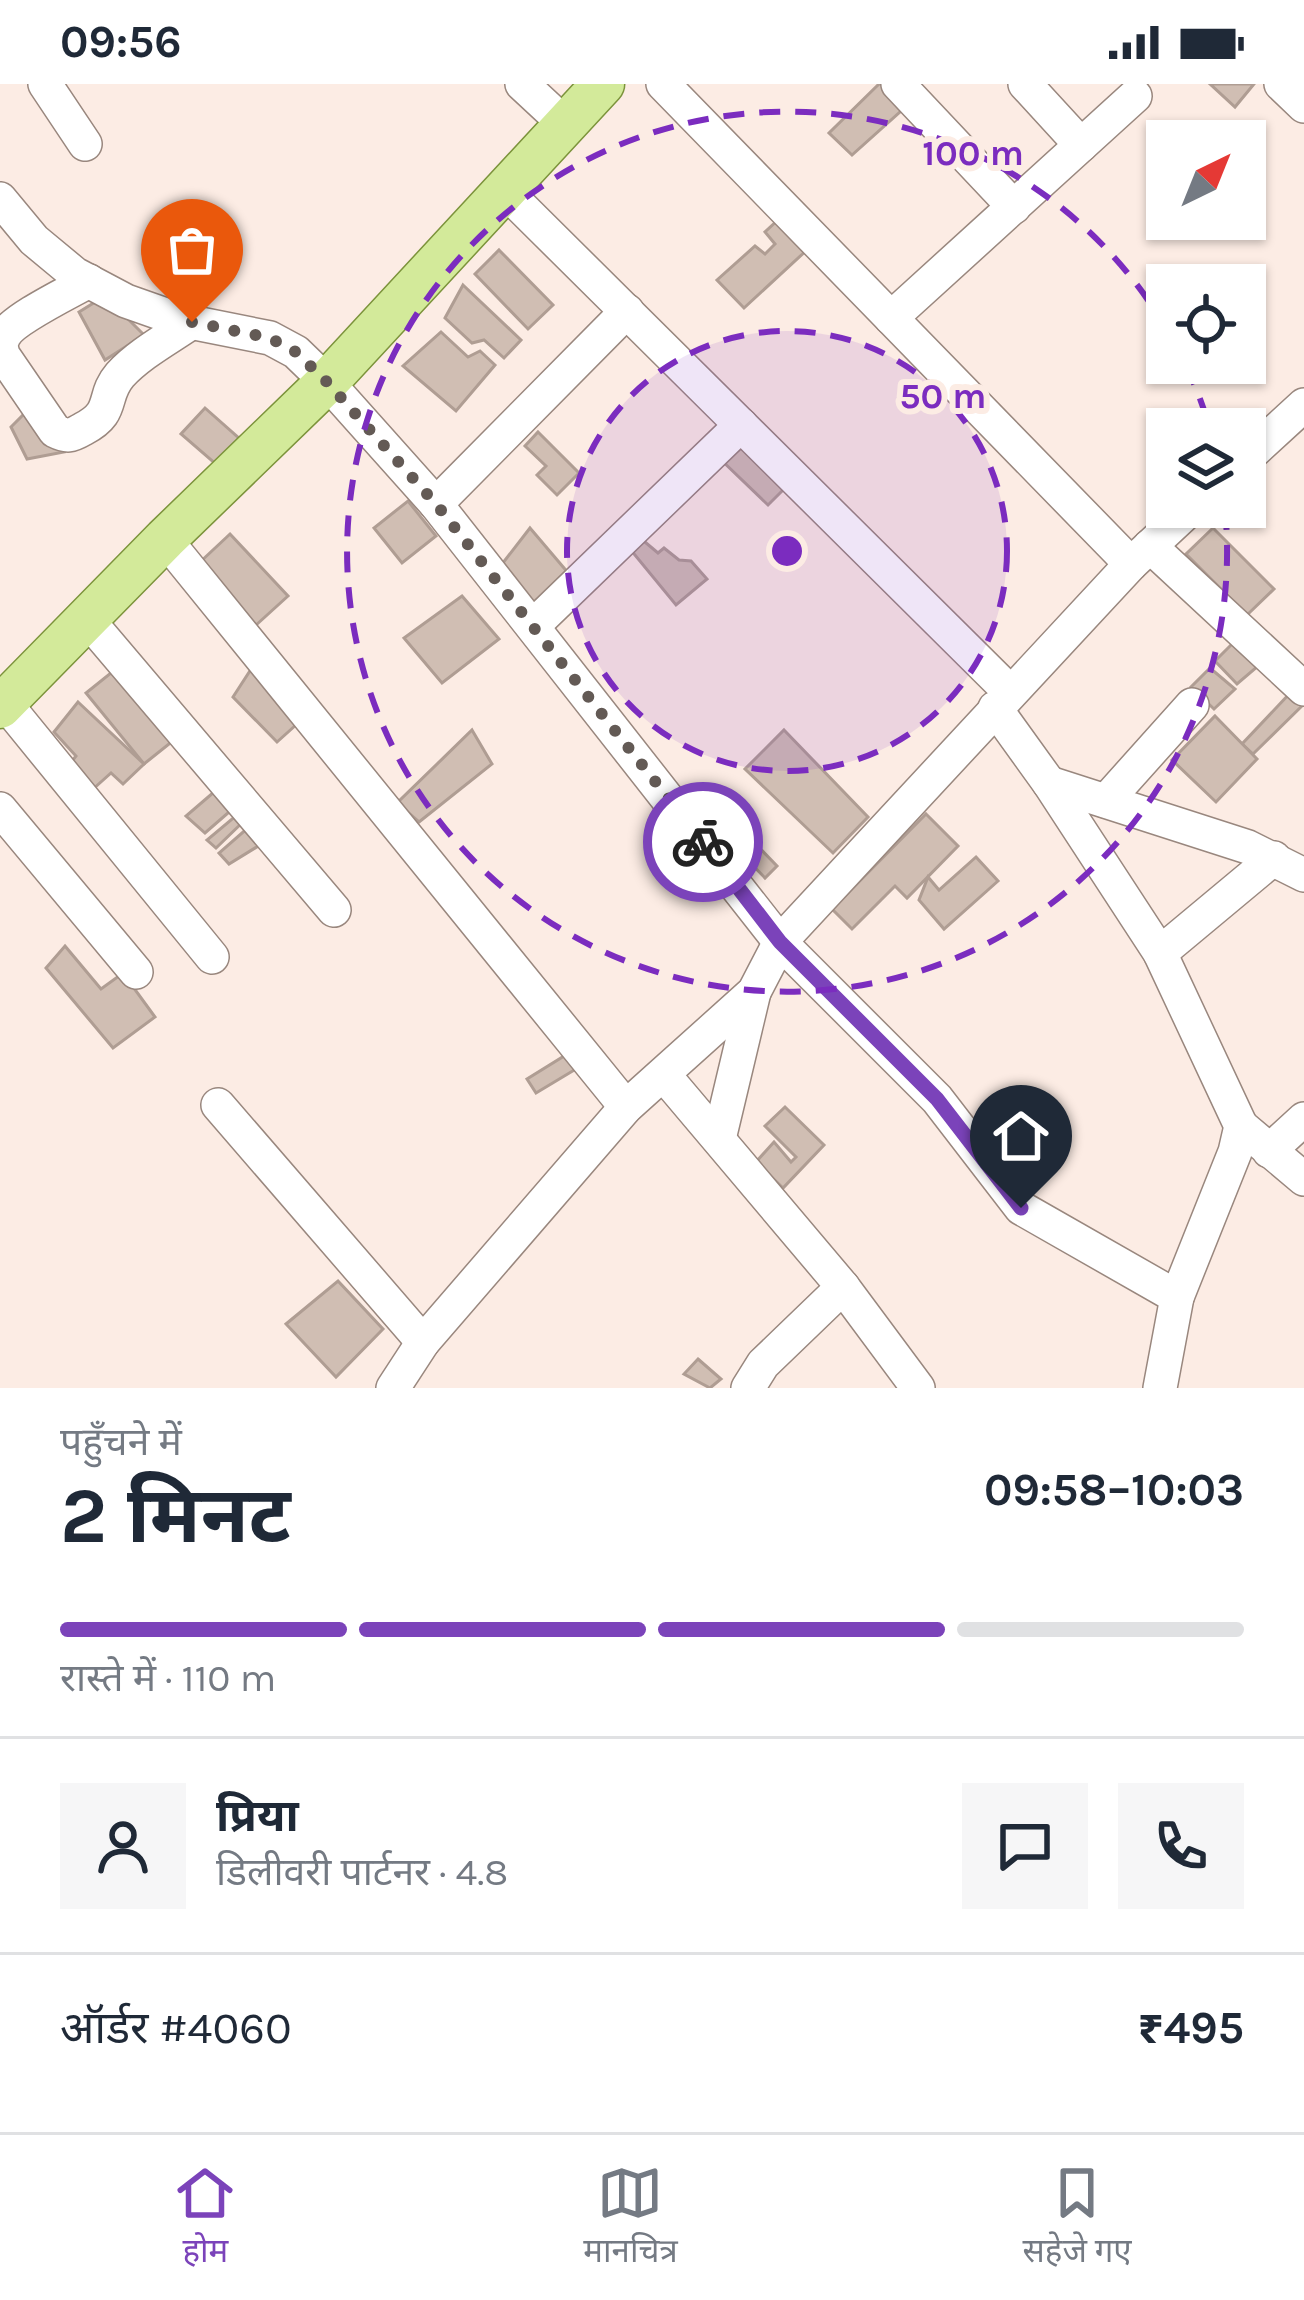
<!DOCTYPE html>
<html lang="hi">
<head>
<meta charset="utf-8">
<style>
  :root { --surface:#fff; --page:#f6f6f7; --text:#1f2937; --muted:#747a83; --line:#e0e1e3; --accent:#7b43ba }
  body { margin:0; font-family:Karla,"Noto Sans Devanagari",sans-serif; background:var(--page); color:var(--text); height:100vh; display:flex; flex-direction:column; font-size:45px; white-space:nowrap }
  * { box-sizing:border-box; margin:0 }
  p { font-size:39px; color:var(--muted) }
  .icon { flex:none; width:66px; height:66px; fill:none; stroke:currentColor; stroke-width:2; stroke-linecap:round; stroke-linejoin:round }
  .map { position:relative; height:1304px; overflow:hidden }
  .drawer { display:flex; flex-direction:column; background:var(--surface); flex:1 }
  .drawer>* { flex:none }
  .needle { width:78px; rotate:43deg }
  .fabs { position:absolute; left:1146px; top:36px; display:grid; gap:24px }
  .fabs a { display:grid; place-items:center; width:120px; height:120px; border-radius:0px; background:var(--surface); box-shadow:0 3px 9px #0004; font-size:60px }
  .pin { position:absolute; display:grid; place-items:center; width:102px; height:102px; color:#fff; margin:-123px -51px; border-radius:50% 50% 50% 0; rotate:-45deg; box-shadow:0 0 12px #0007 }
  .pin .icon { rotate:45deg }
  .courier { position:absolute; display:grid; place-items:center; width:120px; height:120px; margin:-60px; border:9px solid #7b43ba; border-radius:50%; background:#fff; color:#222; box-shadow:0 3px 15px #0007 }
  .summary em { font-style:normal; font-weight:700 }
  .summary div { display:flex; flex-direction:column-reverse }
  .summary { display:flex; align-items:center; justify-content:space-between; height:204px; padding:0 60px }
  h1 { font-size:78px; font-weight:700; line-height:90px }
  .bar { display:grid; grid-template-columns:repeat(4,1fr); gap:18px 12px; align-content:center; height:144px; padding:0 60px }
  .bar i { height:15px; border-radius:9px; background:var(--line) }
  .bar .selected { background:var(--accent) }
  .bar p { grid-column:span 4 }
  .line { display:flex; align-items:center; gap:30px; padding:0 60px; border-top:3px solid var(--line) }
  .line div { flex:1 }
  .round { display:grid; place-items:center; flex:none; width:126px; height:126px; border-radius:0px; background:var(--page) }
  .status { display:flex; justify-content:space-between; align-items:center; height:84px; padding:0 60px; background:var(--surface); direction:ltr }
  .status svg { height:33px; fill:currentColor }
  .menu { display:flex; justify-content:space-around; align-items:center; height:168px; border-top:3px solid var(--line); background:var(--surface); font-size:33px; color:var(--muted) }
  .menu a { display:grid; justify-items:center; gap:6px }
  .menu .selected { color:var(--accent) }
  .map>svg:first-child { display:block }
</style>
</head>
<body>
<div class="status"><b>09:56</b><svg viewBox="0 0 49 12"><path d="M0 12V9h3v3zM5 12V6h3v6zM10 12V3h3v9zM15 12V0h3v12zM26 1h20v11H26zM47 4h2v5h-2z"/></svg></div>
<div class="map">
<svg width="1304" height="1304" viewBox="0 0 1304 1304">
  <rect width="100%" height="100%" fill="#fcece4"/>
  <!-- building -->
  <g fill="#d0beb3" stroke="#af9d93" stroke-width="3">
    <polygon points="879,0 896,0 911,18 852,71 829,49"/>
    <polygon points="1210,0 1254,0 1235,23"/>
    <polygon points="780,134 809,164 744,224 717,196 755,162 765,170 775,160 765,148"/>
    <polygon points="499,166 553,221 528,245 475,190"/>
    <polygon points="463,201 521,256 504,274 484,256 472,259 445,234"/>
    <polygon points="105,212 144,251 105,276 79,228"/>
    <polygon points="441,248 468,273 480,267 495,281 456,327 403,282"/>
    <polygon points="34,320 64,368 27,375 11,343"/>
    <polygon points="205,324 241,356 218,382 181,350"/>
    <polygon points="538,348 579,389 557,411 537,391 546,382 525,362"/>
    <polygon points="735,350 788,401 768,421 716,371"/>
    <polygon points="408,417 436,452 402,479 374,444"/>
    <polygon points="530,444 575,497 542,530 499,484"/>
    <polygon points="1213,444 1274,505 1247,531 1186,470"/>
    <polygon points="230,450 288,512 255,542 198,480"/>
    <polygon points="639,453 658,469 664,464 679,476 691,477 707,495 676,521 630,465"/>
    <polygon points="462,512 499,555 442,599 404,554"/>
    <polygon points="1239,553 1264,577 1237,600 1215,577"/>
    <polygon points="257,576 307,631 277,658 233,613"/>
    <polygon points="122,580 179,652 144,680 86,609"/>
    <polygon points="1210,584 1235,605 1214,625 1191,603"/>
    <polygon points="1292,607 1304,620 1253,670 1242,660"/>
    <polygon points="78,618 144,680 123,700 111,689 92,706 69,681 76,672 54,648"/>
    <polygon points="1215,632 1257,675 1216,718 1172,676"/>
    <polygon points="472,646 492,680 419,738 397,719"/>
    <polygon points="784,646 868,733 833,769 745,685"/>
    <polygon points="221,702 236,722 205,749 186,732"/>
    <polygon points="238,730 244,737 216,764 207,756"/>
    <polygon points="926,730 958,762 907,814 895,802 852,845 832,825"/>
    <polygon points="250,742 268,756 229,780 219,769"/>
    <polygon points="747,751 777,782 765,794 735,763"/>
    <polygon points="976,773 998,797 944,845 919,816 928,793 939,806"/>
    <polygon points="65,862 101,905 123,889 155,933 113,964 46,884"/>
    <polygon points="569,969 581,982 536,1009 527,995"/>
    <polygon points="785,1023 824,1061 783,1104 756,1078 774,1058 791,1078 796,1073 765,1042"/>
    <polygon points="338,1197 383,1245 336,1293 286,1240"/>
    <polygon points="698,1275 721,1295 710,1304 684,1290"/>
  </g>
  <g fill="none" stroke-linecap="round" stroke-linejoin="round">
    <defs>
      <g id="minor">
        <polyline points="45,0 85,60"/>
        <polyline points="522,0 565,40"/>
        <polyline points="663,0 1131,480"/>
        <polyline points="898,0 1014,123"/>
        <polyline points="1025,0 1081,61"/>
        <polyline points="1281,0 1304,22"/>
        <polyline points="503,105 1010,608"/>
        <polyline points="0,115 34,156 75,190 126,217 180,236 270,254 296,268 327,298 436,420 780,858 1131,480 1192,423"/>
        <path d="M89,197C70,208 13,235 4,252C0,261 1,262 3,271L55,347C67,353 71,352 83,345C116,328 101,313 120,291C139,270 169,254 192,238"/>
        <polyline points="891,234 1135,12"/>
        <polyline points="1245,375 1304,321"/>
        <polyline points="436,420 627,227"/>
        <polyline points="165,455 626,1023"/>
        <polyline points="1150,462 1304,605"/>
        <polyline points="87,535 334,826"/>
        <polyline points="534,541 741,341"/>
        <polyline points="5,619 212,873"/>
        <polyline points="995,624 1049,699 1160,869 1241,1042 1235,1068 1177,1213"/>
        <polyline points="1049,699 1248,763 1304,791"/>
        <polyline points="1106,717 1192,621"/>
        <polyline points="0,725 136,888"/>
        <polyline points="1160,869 1274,774"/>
        <polyline points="664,991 843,1203 763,1280 748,1304"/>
        <polyline points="218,1021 423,1258"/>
        <polyline points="1241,1042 1304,1095"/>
        <polyline points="719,1055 754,908"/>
        <polyline points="1269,1067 1304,1035"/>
        <polyline points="843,1203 918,1304"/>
        <polyline points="393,1304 423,1258 626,1023 754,908 780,858 937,1015 1021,1124 1177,1213 1160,1304"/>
      </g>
      <polyline id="major" points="0,623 165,455 327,298 603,0"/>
    </defs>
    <!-- minor casing -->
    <use href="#minor" stroke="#99877e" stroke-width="36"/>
    <!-- major casing -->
    <use href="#major" stroke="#7c933b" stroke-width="45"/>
    <!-- minor -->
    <use href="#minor" stroke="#fff" stroke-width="33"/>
    <!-- major -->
    <use href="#major" stroke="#d3ea9a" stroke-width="42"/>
  </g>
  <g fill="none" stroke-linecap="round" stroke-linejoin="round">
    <!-- done -->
    <polyline stroke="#635a55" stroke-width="12" stroke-dasharray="0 21.6" points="192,238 270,254 296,268 327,298 436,420 703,758"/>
    <!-- route -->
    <polyline stroke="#7b43ba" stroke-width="15" points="703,758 780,858 937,1015 1021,1124"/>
  </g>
  <!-- distance rings -->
  <circle cx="787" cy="467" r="220" fill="#7b2cbf" fill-opacity=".12"/>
  <g fill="none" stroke="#7b2cbf" stroke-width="6" stroke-dasharray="21 15">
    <circle cx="787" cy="467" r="220"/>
    <path d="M1186 281A440 440 0 0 1 1209 342M1225 425A440 440 0 1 1 1166 244"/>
  </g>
  <circle cx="787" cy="467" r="18" fill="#7b2cbf" stroke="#fcece4" stroke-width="6"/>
  <g font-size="36" text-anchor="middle" font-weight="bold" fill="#7b2cbf" stroke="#fcece4" stroke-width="12" stroke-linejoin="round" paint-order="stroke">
    <text x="973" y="81">100 m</text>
    <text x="943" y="324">50 m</text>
  </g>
</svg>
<div class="fabs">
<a><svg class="needle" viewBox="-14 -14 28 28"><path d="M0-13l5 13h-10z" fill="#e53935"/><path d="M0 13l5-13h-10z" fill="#747a83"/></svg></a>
<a><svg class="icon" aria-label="locate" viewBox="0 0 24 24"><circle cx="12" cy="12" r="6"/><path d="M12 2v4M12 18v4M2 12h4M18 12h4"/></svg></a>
<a><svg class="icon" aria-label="layers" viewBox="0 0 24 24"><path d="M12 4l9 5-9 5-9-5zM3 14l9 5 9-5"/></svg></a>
</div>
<div class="pin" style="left:192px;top:238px;background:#ea580c"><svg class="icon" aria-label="bag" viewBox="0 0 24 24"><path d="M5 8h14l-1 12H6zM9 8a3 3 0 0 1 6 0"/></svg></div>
<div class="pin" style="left:1021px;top:1124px;background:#1f2937"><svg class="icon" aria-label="home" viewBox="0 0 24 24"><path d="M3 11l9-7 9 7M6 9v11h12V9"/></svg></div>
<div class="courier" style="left:703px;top:758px"><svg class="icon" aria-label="bike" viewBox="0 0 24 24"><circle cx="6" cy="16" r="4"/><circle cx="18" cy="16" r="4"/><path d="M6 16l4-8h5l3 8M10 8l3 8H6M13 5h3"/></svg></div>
</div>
<section class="drawer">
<div class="summary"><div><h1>2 मिनट</h1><p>पहुँचने में</p></div><em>09:58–10:03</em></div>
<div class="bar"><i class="selected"></i><i class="selected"></i><i class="selected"></i><i></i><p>रास्ते में · 110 m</p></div>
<div class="line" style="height:216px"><a class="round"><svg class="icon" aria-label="person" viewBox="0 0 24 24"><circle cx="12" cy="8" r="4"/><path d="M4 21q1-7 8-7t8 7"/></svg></a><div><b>प्रिया</b><p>डिलीवरी पार्टनर · 4.8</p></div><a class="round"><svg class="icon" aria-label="chat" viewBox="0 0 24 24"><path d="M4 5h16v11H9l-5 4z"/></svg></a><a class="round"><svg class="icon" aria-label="phone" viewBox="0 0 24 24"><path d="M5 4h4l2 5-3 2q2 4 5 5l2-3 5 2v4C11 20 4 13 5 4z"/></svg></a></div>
<div class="line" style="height:156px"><div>ऑर्डर #4060</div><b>₹495</b></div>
</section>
<nav class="menu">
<a class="selected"><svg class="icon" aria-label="home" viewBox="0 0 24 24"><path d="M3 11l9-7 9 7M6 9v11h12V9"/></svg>होम</a>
<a><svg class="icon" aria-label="map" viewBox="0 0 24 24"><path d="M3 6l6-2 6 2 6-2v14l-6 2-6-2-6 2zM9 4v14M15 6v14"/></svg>मानचित्र</a>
<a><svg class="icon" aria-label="saved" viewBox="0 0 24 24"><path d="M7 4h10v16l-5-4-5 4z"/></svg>सहेजे गए</a>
</nav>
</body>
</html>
